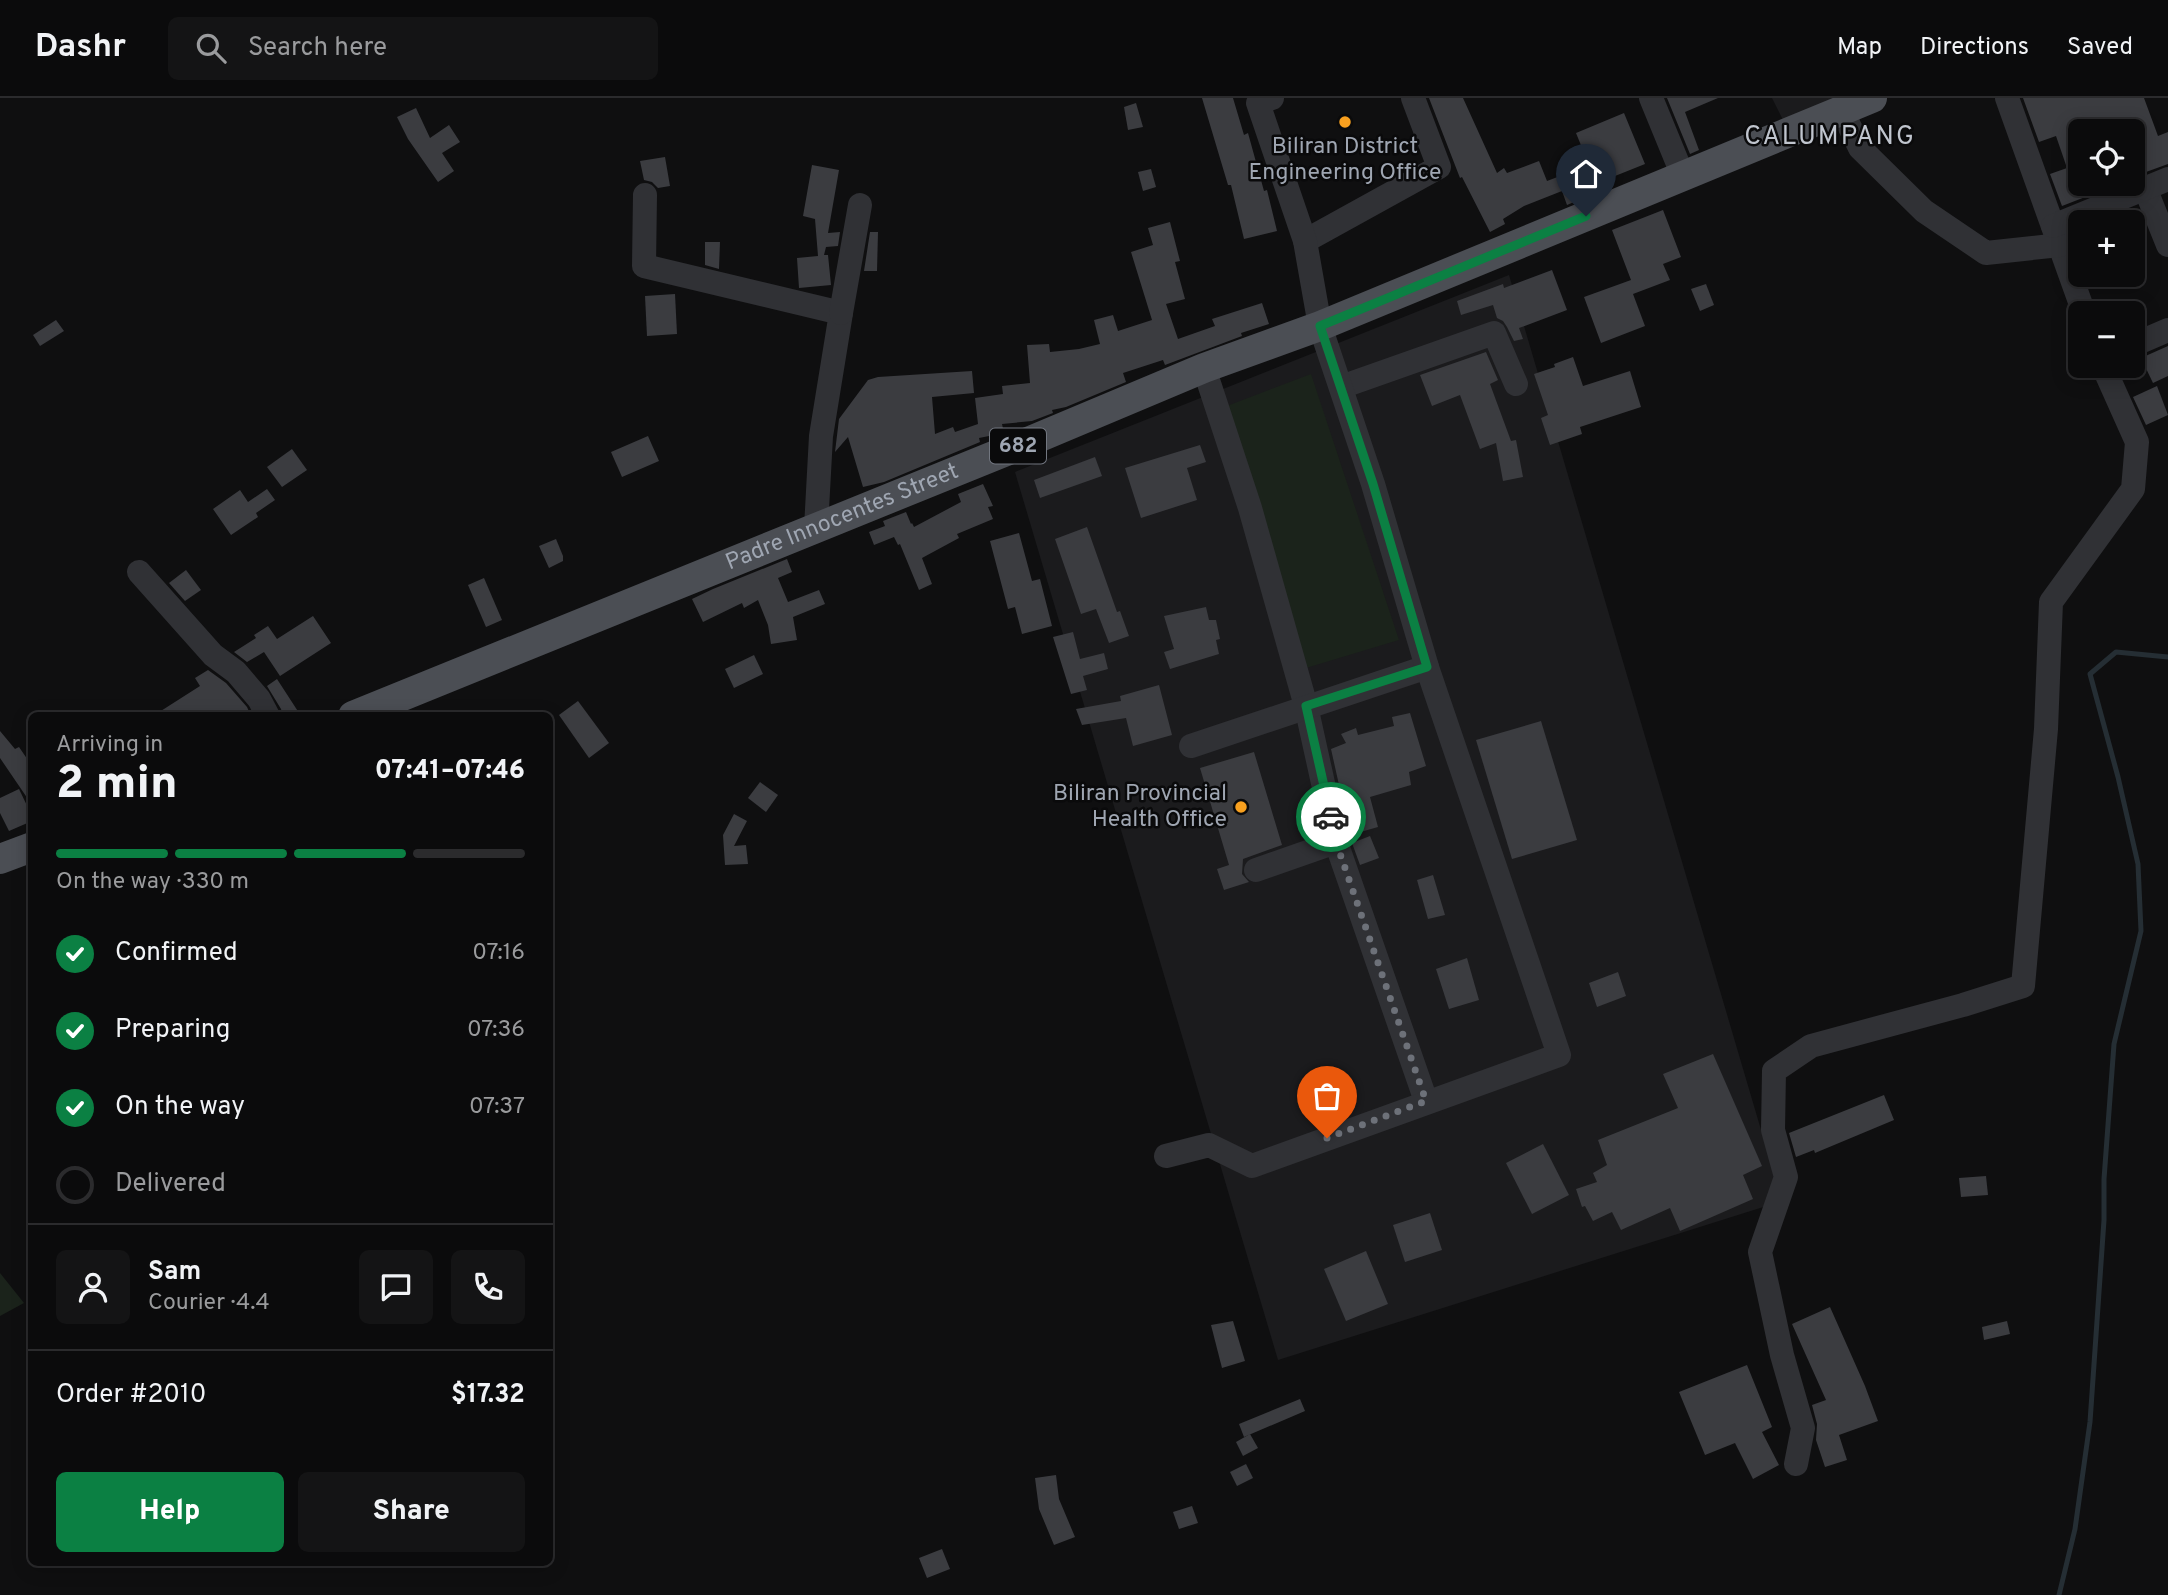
<!DOCTYPE html>
<html lang="en">
<head>
<meta charset="utf-8">
<style>
  :root { --surface:#0b0b0c; --page:#141415; --text:#f1f3f6; --muted:#9a9b9d; --line:#2b2b2d; --accent:#0b8043 }
  body { margin:0; font-family:Overpass,sans-serif; background:var(--page); color:var(--text); height:100vh; display:flex; flex-direction:column; font-size:26px; white-space:nowrap }
  * { box-sizing:border-box; margin:0 }
  p { font-size:23px; color:var(--muted) }
  .icon { flex:none; width:38px; height:38px; fill:none; stroke:currentColor; stroke-width:2; stroke-linecap:round; stroke-linejoin:round }
  .map { position:relative; flex:1; overflow:hidden }
  .panel { position:absolute; left:28px; top:614px; width:525px; height:854px; display:flex; flex-direction:column; background:var(--surface); border-radius:10px; box-shadow:0 4px 18px #0003,0 0 0 2px var(--line) }
  .panel>* { flex:none }
  .fabs { position:absolute; left:2068px; top:21px; display:grid; gap:14px }
  .fabs a { display:grid; place-items:center; width:77px; height:77px; border-radius:10px; background:var(--surface); box-shadow:0 4px 18px #0003,0 0 0 2px var(--line); font-size:35px }
  .pin { position:absolute; display:grid; place-items:center; width:60px; height:60px; color:#fff; margin:-72px -30px; border-radius:50% 50% 50% 0; rotate:-45deg; box-shadow:0 0 7px #0007 }
  .pin .icon { rotate:45deg }
  .courier { position:absolute; display:grid; place-items:center; width:70px; height:70px; margin:-35px; border:5px solid #0b8043; border-radius:50%; background:#fff; color:#222; box-shadow:0 2px 9px #0007 }
  .overview em { font-style:normal; font-weight:800 }
  .overview div { display:flex; flex-direction:column-reverse }
  .overview { display:flex; align-items:center; justify-content:space-between; height:119px; padding:0 28px }
  h1 { font-size:46px; font-weight:800; line-height:52px }
  .bar { display:grid; grid-template-columns:repeat(4,1fr); gap:10px 7px; align-content:center; height:84px; padding:0 28px }
  .bar i { height:9px; border-radius:5px; background:var(--line) }
  .bar .selected { background:var(--accent) }
  .bar p { grid-column:span 4 }
  .line { display:flex; align-items:center; gap:18px; padding:0 28px; border-top:2px solid var(--line) }
  .line div { flex:1 }
  .round { display:grid; place-items:center; flex:none; width:74px; height:74px; border-radius:10px; background:var(--page) }
  ol { padding:0 28px; list-style:none }
  li { display:flex; align-items:center; gap:21px; height:77px }
  li p { margin-inline-start:auto }
  li .icon { padding:7px; border-radius:50%; background:var(--accent); color:#fff; stroke-width:4 }
  li:last-child { color:var(--muted) }
  li i { width:38px; height:38px; border:4px solid var(--line); border-radius:50% }
  .action { display:flex; gap:14px; margin-top:auto; padding:14px 28px }
  .action a { flex:1; height:80px; border-radius:10px; background:var(--accent); color:#fff; font-size:28px; font-weight:800; line-height:80px; text-align:center }
  .action a+a { background:var(--page); color:var(--text) }
  header { display:flex; align-items:center; gap:42px; box-sizing:border-box; height:98px; padding:0 35px; background:var(--surface); border-bottom:2px solid var(--line) }
  header strong { font-size:33px }
  nav { display:flex; gap:38px; margin-inline-start:auto; font-size:24px }
  .search { width:490px; height:63px; background:var(--page); display:flex; align-items:center; gap:18px; box-sizing:border-box; padding:0 24px; border-radius:10px; color:var(--muted); font-size:26px }
  .map>svg:first-child { display:block }
</style>
</head>
<body>
<header>
<strong>Dashr</strong>
<div class="search"><svg class="icon" aria-label="search" viewBox="0 0 24 24"><circle cx="10" cy="10" r="6"/><path d="M15 15l6 6"/></svg>Search here</div>
<nav><a>Map</a><a>Directions</a><a>Saved</a></nav>
</header>
<div class="map">
<svg width="2168" height="1497" viewBox="0 0 2168 1497">
  <rect width="100%" height="100%" fill="#0f0f10"/>
  <!-- built -->
  <g fill="#1b1b1d">
    <polygon points="1772,0 1837,0 1783,22"/>
    <polygon points="1509,177 1782,1103 1278,1262 1015,374"/>
  </g>
  <!-- green -->
  <g fill="#1b231b">
    <polygon points="1311,276 1399,542 1306,570 1227,308"/>
    <polygon points="0,1175 24,1205 0,1218"/>
  </g>
  <g fill="none" stroke-linecap="round" stroke-linejoin="round">
    <!-- stream -->
    <polyline stroke="#252e34" stroke-width="5" points="2059,1497 2075,1431 2090,1324 2104,1122 2104,1081 2114,946 2141,833 2138,766 2118,679 2090,576 2116,554 2168,559"/>
  </g>
  <!-- building -->
  <g fill="#3b3c40">
    <polygon points="1202,0 1233,0 1244,37 1248,35 1264,93 1267,92 1277,133 1244,141 1231,87 1228,87"/>
    <polygon points="1429,0 1463,0 1497,75 1504,70 1507,75 1539,63 1547,83 1589,67 1576,35 1624,15 1645,66 1585,90 1588,98 1567,107 1562,93 1524,108 1503,121 1505,126 1490,134 1462,79 1460,80"/>
    <polygon points="1667,0 1718,0 1685,14 1699,52 1690,56"/>
    <polygon points="2023,0 2144,0 2158,38 2168,34 2168,66 2146,74 2133,33 2081,33 2081,86 2090,86 2093,96 2062,108 2050,76 2067,70 2056,38 2039,44"/>
    <polygon points="1136,5 1143,29 1128,32 1124,9"/>
    <polygon points="416,10 430,40 449,27 460,44 442,55 454,73 438,84 408,41 397,19"/>
    <polygon points="665,59 670,88 658,90 652,84 644,82 640,63"/>
    <polygon points="812,67 839,72 828,135 840,134 838,148 826,149 824,157 828,157 831,187 799,190 797,160 818,158 815,121 803,118"/>
    <polygon points="1151,71 1156,89 1143,93 1138,74"/>
    <polygon points="1663,112 1681,159 1663,166 1670,182 1633,196 1645,228 1601,245 1584,199 1631,182 1612,132"/>
    <polygon points="1170,124 1180,163 1175,164 1185,201 1166,206 1178,241 1215,228 1212,221 1262,205 1269,226 1241,235 1242,238 1165,267 1163,262 1123,275 1126,284 1066,309 1052,312 1053,315 1032,323 1002,326 1004,335 979,340 980,344 884,384 863,389 848,339 835,354 839,321 868,282 878,279 972,273 974,295 932,299 935,336 953,329 955,334 978,326 975,300 1003,296 1002,288 1030,285 1027,247 1049,246 1050,254 1079,251 1100,246 1094,222 1113,217 1118,233 1152,222 1131,154 1153,147 1148,130"/>
    <polygon points="870,134 878,134 877,173 864,173"/>
    <polygon points="705,144 720,144 719,171 705,167"/>
    <polygon points="1552,172 1567,212 1519,230 1523,241 1514,243 1507,229 1503,223 1497,220 1493,207 1461,217 1457,203 1503,186 1504,190"/>
    <polygon points="1706,186 1714,207 1700,213 1691,191"/>
    <polygon points="675,196 677,236 647,238 645,198"/>
    <polygon points="56,222 64,233 40,248 33,237"/>
    <polygon points="2168,248 2168,278 2153,285 2141,260"/>
    <polygon points="1486,254 1498,282 1490,286 1511,343 1516,342 1523,379 1503,383 1496,345 1480,351 1460,297 1432,308 1420,277"/>
    <polygon points="1573,259 1583,288 1630,273 1641,309 1580,329 1582,336 1550,347 1541,320 1548,317 1534,276 1555,269 1554,266"/>
    <polygon points="2157,288 2168,317 2146,327 2133,299"/>
    <polygon points="648,338 659,363 622,379 611,354"/>
    <polygon points="1200,347 1206,364 1187,370 1197,402 1141,420 1125,370"/>
    <polygon points="292,351 307,372 282,389 267,369"/>
    <polygon points="1095,359 1102,378 1040,400 1034,382"/>
    <polygon points="983,386 993,408 988,409 993,421 957,436 959,440 922,460 932,486 919,492 900,446 898,447 894,439 874,447 869,434 885,428 883,423 906,414 911,426 912,425 914,429 961,404 958,396"/>
    <polygon points="267,391 275,402 256,415 258,419 231,437 213,411 240,392 248,404"/>
    <polygon points="1087,429 1117,514 1120,513 1129,538 1109,545 1096,511 1081,516 1055,441"/>
    <polygon points="1019,435 1032,483 1040,481 1052,528 1022,536 1015,509 1008,511 990,443"/>
    <polygon points="556,441 563,458 563,463 549,470 539,448"/>
    <polygon points="787,461 792,474 778,480 788,504 819,492 825,506 793,519 797,542 771,546 768,527 758,502 744,510 742,505 703,524 692,501 713,491"/>
    <polygon points="186,472 201,492 185,503 169,485"/>
    <polygon points="484,480 502,522 486,529 468,487"/>
    <polygon points="1206,509 1209,522 1216,522 1220,541 1216,542 1219,556 1170,571 1164,554 1174,551 1164,518"/>
    <polygon points="313,518 331,545 280,578 264,554 247,564 234,554 256,540 254,537 268,528 277,541"/>
    <polygon points="1073,534 1080,561 1104,555 1108,571 1083,578 1087,592 1071,596 1053,539"/>
    <polygon points="754,557 763,576 734,590 725,571"/>
    <polygon points="208,572 226,585 247,609 251,618 153,618 200,588 195,580"/>
    <polygon points="277,581 301,618 283,618 281,611 267,588"/>
    <polygon points="1159,587 1172,637 1133,648 1126,620 1082,627 1076,611 1121,603 1120,598"/>
    <polygon points="578,603 609,645 589,660 559,617"/>
    <polygon points="1410,615 1426,668 1409,674 1411,687 1370,699 1378,729 1357,735 1349,705 1345,706 1339,687 1331,651 1346,645 1341,636 1356,630 1358,637 1394,628 1392,619"/>
    <polygon points="1541,623 1577,742 1512,761 1476,642"/>
    <polygon points="0,633 15,651 19,649 32,668 32,707 0,660"/>
    <polygon points="1254,654 1282,747 1243,761 1242,776 1249,784 1224,792 1217,771 1229,767 1200,670"/>
    <polygon points="760,684 778,697 766,714 748,700"/>
    <polygon points="19,691 32,718 32,723 9,733 0,715 0,700"/>
    <polygon points="734,716 747,723 734,748 746,747 748,766 725,767 723,737"/>
    <polygon points="1370,738 1379,760 1360,767 1352,745"/>
    <polygon points="1433,777 1445,817 1428,821 1417,782"/>
    <polygon points="1467,860 1479,902 1449,911 1436,871"/>
    <polygon points="1618,874 1626,898 1597,909 1589,885"/>
    <polygon points="1713,956 1762,1068 1743,1077 1753,1101 1680,1133 1670,1110 1621,1132 1612,1114 1593,1123 1585,1108 1582,1109 1576,1091 1597,1084 1593,1075 1607,1067 1598,1042 1678,1010 1663,976"/>
    <polygon points="1884,997 1894,1022 1815,1055 1814,1052 1796,1059 1789,1035"/>
    <polygon points="1543,1046 1569,1097 1532,1116 1506,1065"/>
    <polygon points="1986,1078 1988,1097 1961,1099 1959,1080"/>
    <polygon points="1430,1115 1442,1152 1405,1164 1393,1127"/>
    <polygon points="1366,1153 1388,1206 1346,1223 1324,1171"/>
    <polygon points="1830,1209 1865,1288 1878,1323 1839,1337 1847,1362 1825,1369 1816,1342 1817,1326 1812,1307 1826,1302 1792,1226"/>
    <polygon points="1233,1223 1245,1263 1222,1270 1211,1227"/>
    <polygon points="2007,1223 2010,1236 1984,1242 1982,1229"/>
    <polygon points="1747,1267 1772,1329 1762,1334 1779,1367 1753,1381 1735,1345 1705,1357 1679,1294"/>
    <polygon points="1300,1301 1305,1313 1244,1339 1239,1326"/>
    <polygon points="1250,1336 1258,1350 1243,1358 1236,1344"/>
    <polygon points="1246,1366 1253,1380 1237,1388 1230,1374"/>
    <polygon points="1056,1377 1059,1401 1075,1439 1054,1447 1039,1411 1035,1380"/>
    <polygon points="1192,1408 1198,1425 1179,1431 1173,1414"/>
    <polygon points="942,1451 950,1471 927,1480 919,1460"/>
  </g>
  <g fill="none" stroke-linecap="round" stroke-linejoin="round">
    <!-- minor -->
    <g stroke="#303135" stroke-width="24">
      <polyline points="1651,0 1683,78"/>
      <polyline points="2007,0 2084,215"/>
      <polyline points="1842,13 1860,50 1924,113 1986,155 2060,147"/>
      <polyline points="2145,90 2168,147"/>
      <polyline points="645,97 644,168 841,215 821,338 816,430"/>
      <polyline points="2053,128 2168,81"/>
      <polyline points="1305,143 1439,69 1413,0"/>
      <polyline points="841,215 860,107"/>
      <polyline points="2133,247 2168,232"/>
      <polyline points="1204,270 1250,410 1306,608 1336,744 1426,1003"/>
      <polyline points="1341,289 1494,235 1516,286"/>
      <polyline points="139,474 213,557 236,574 259,601 268,618"/>
      <polyline points="1191,648 1427,569"/>
      <polyline points="1256,772 1336,744"/>
      <polyline points="1166,1058 1209,1047 1252,1068 1559,957 1427,569 1373,386 1320,228 1305,143 1258,5 1272,0"/>
      <polyline points="1796,1366 1803,1330 1782,1257 1760,1154 1786,1079 1773,1032 1774,973 1811,948 1963,907 2023,888 2046,631 2051,504 2133,391 2137,344 2103,268"/>
    </g>
    <!-- major -->
    <g stroke="#4b4e54" stroke-width="30">
      <path id="s1" d="M353,618L1011,351L1204,270L1320,228L1872,0"/>
      <polyline points="0,761 32,749"/>
    </g>
  </g>
  <g fill="none" stroke-linecap="round" stroke-linejoin="round">
    <!-- done -->
    <polyline stroke="#6d7179" stroke-width="7" stroke-dasharray="0 12.6" points="1327,1040 1426,1003 1336,744 1331,719"/>
    <!-- route -->
    <polyline stroke="#0b8043" stroke-width="9" points="1331,719 1306,608 1427,569 1373,386 1320,228 1586,118"/>
  </g>
  <!-- markers -->
  <g fill="#f8a01f" stroke="#0a0a0b" stroke-width="2.5">
    <circle cx="1345" cy="24" r="7"/>
    <circle cx="1241" cy="709" r="7"/>
  </g>
  <g text-anchor="middle" dominant-baseline="central" stroke-width="5" stroke-linejoin="round" paint-order="stroke">
    <!-- shield labels -->
    <rect fill="#0a0a0b" stroke="#727780" stroke-width="2" x="990" y="330.5" width="56" height="35" rx="5"/>
    <g font-size="21" font-weight="bold" fill="#9fa6b2">
      <text x="1018" y="348">682</text>
    </g>
    <!-- poi labels -->
    <g font-size="23" fill="#9fa6b2" stroke="#0a0a0b">
      <text x="1345" y="49">Biliran District<tspan x="1345" dy="26">Engineering Office</tspan></text>
      <text x="1227" y="696" text-anchor="end">Biliran Provincial<tspan x="1227" dy="26">Health Office</tspan></text>
    </g>
    <!-- street labels -->
    <g font-size="23" fill="#9fa6b2" stroke="#0a0a0b">
      <text stroke="none"><textPath href="#s1" startOffset="528">Padre Innocentes Street</textPath></text>
    </g>
    <!-- quarter labels -->
    <g font-size="26" letter-spacing="2" fill="#c0c5ce" stroke="#0a0a0b">
      <text x="1830" y="39">CALUMPANG</text>
    </g>
  </g>
</svg>
<div class="fabs">
<a><svg class="icon" aria-label="locate" viewBox="0 0 24 24"><circle cx="12" cy="12" r="6"/><path d="M12 2v4M12 18v4M2 12h4M18 12h4"/></svg></a>
<a>+</a>
<a>−</a>
</div>
<div class="pin" style="left:1327px;top:1040px;background:#ea580c"><svg class="icon" aria-label="bag" viewBox="0 0 24 24"><path d="M5 8h14l-1 12H6zM9 8a3 3 0 0 1 6 0"/></svg></div>
<div class="pin" style="left:1586px;top:118px;background:#1f2937"><svg class="icon" aria-label="home" viewBox="0 0 24 24"><path d="M3 11l9-7 9 7M6 9v11h12V9"/></svg></div>
<div class="courier" style="left:1331px;top:719px"><svg class="icon" aria-label="car" viewBox="0 0 24 24"><path d="M5 17H2v-5l4-1 3-4h7l3 4 3 1v5h-3M9 17h6M6 11h13"/><circle cx="7" cy="17" r="2"/><circle cx="17" cy="17" r="2"/></svg></div>
<section class="panel">
<div class="overview"><div><h1>2 min</h1><p>Arriving in</p></div><em>07:41–07:46</em></div>
<div class="bar"><i class="selected"></i><i class="selected"></i><i class="selected"></i><i></i><p>On the way · 330 m</p></div>
<ol>
<li><svg class="icon" aria-label="check" viewBox="0 0 24 24"><path d="M5 12l5 5 9-10"/></svg>Confirmed<p>07:16</p></li>
<li><svg class="icon" aria-label="check" viewBox="0 0 24 24"><path d="M5 12l5 5 9-10"/></svg>Preparing<p>07:36</p></li>
<li><svg class="icon" aria-label="check" viewBox="0 0 24 24"><path d="M5 12l5 5 9-10"/></svg>On the way<p>07:37</p></li>
<li><i></i>Delivered</li>
</ol>
<div class="line" style="height:126px"><a class="round"><svg class="icon" aria-label="person" viewBox="0 0 24 24"><circle cx="12" cy="8" r="4"/><path d="M4 21q1-7 8-7t8 7"/></svg></a><div><b>Sam</b><p>Courier · 4.4</p></div><a class="round"><svg class="icon" aria-label="chat" viewBox="0 0 24 24"><path d="M4 5h16v11H9l-5 4z"/></svg></a><a class="round"><svg class="icon" aria-label="phone" viewBox="0 0 24 24"><path d="M5 4h4l2 5-3 2q2 4 5 5l2-3 5 2v4C11 20 4 13 5 4z"/></svg></a></div>
<div class="line" style="height:91px"><div>Order #2010</div><b>$17.32</b></div>
<div class="action"><a>Help</a><a>Share</a></div>
</section>
</div>
</body>
</html>
